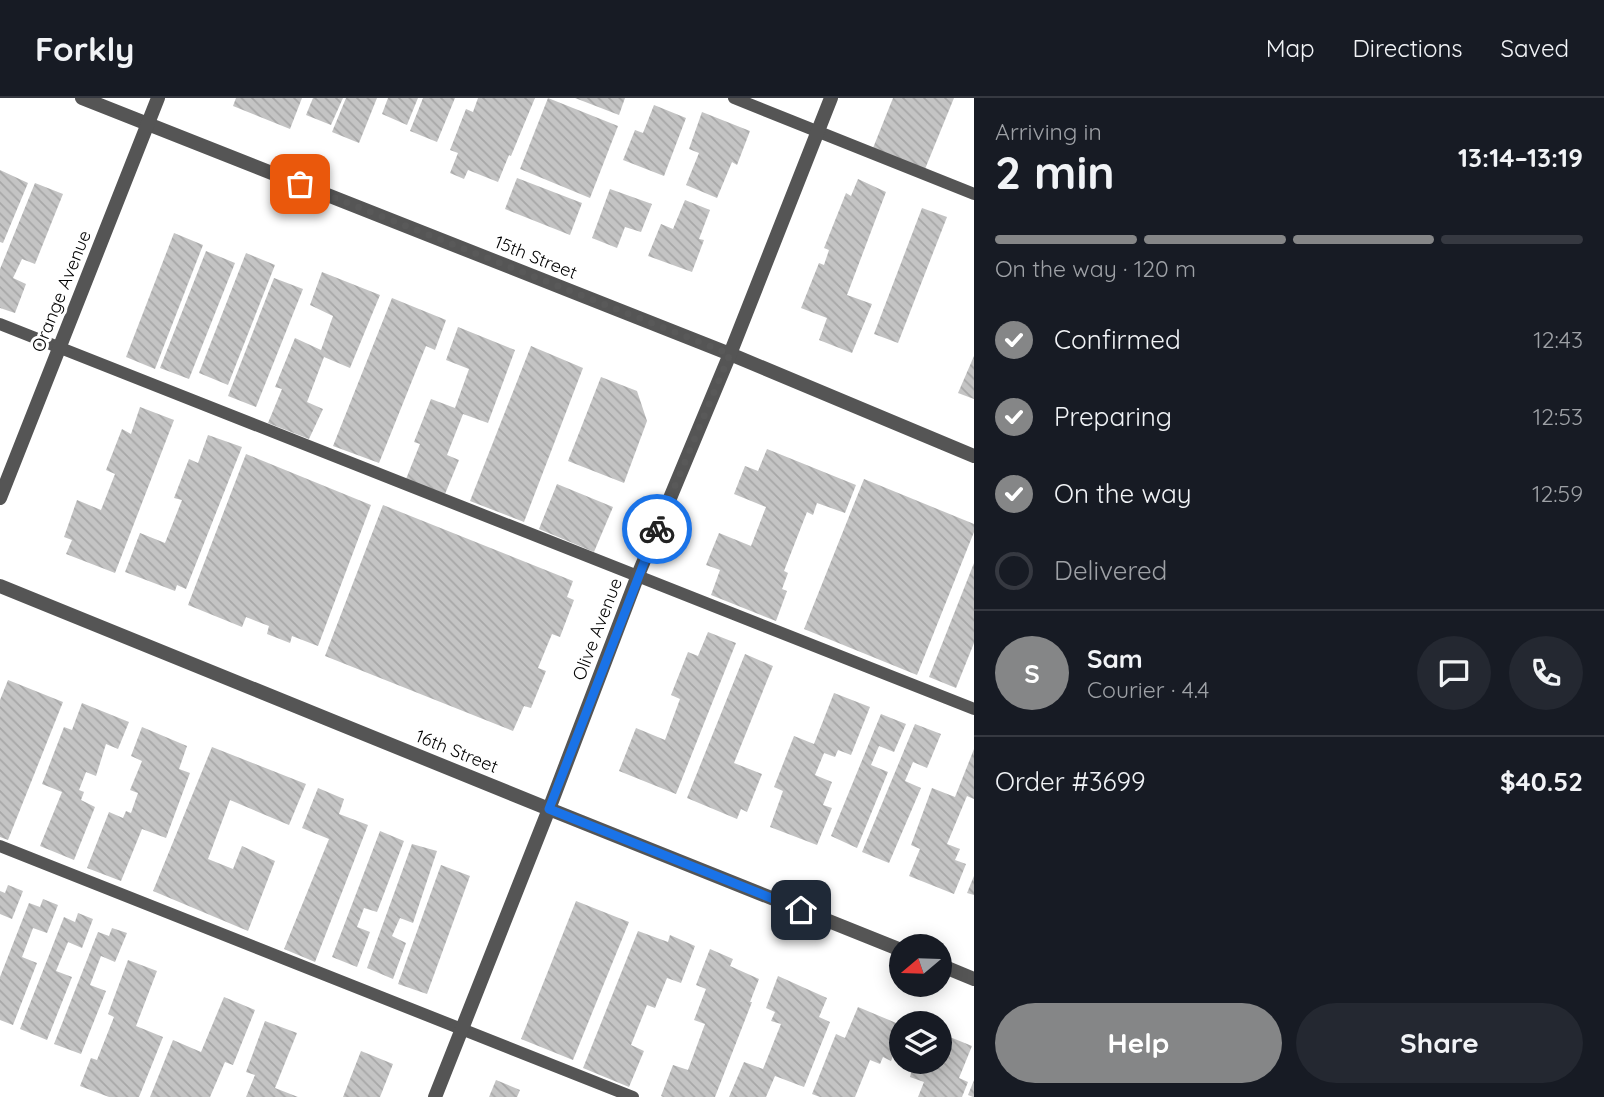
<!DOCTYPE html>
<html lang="en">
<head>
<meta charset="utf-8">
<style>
  :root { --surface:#171b24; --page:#242831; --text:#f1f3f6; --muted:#9ea1a6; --line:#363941; --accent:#858687 }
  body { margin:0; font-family:Quicksand,sans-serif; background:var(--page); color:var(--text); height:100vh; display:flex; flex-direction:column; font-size:26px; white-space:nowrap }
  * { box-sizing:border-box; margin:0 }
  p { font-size:23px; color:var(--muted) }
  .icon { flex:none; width:38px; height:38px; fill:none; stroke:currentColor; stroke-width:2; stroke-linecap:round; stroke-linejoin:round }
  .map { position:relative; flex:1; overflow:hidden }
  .details { display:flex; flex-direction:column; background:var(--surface); width:630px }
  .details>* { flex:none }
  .needle { width:46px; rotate:251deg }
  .controls { position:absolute; left:889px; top:836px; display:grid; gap:14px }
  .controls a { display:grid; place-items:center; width:63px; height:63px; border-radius:50%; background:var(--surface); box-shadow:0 4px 18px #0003; font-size:35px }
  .pin { position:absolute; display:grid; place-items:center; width:60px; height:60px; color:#fff; margin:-30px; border-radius:14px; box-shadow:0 4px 10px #0006 }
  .courier { position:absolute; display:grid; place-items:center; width:70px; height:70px; margin:-35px; border:5px solid #1a73e8; border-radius:50%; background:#fff; color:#222; box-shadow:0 2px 9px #0007 }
  .overview em { font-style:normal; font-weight:800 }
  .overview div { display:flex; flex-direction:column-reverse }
  .overview { display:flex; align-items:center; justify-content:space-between; height:119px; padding:0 21px }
  h1 { font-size:46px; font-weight:800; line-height:52px }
  .bar { display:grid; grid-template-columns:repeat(4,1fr); gap:10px 7px; align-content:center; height:84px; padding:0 21px }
  .bar i { height:9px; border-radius:5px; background:var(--line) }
  .bar .active { background:var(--accent) }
  .bar p { grid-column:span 4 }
  .line { display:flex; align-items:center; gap:18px; padding:0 21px; border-top:2px solid var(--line) }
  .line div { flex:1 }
  .round { display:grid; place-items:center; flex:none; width:74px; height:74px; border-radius:37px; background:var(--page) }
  ol { padding:0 21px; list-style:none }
  li { display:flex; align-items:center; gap:21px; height:77px }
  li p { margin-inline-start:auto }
  li .icon { padding:7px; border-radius:50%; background:var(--accent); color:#fff; stroke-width:4 }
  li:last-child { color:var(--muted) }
  li i { width:38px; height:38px; border:4px solid var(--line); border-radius:50% }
  .primary-button { display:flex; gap:14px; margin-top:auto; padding:14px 21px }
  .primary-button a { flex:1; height:80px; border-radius:42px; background:var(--accent); color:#fff; font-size:28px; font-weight:800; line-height:80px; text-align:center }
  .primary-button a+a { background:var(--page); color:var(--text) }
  header { display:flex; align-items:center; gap:42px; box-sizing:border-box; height:98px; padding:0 35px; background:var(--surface); border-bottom:2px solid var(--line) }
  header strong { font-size:33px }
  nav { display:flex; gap:38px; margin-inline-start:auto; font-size:24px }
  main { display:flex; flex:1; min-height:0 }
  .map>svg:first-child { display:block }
</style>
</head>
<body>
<header>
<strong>Forkly</strong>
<nav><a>Map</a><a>Directions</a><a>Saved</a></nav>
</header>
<main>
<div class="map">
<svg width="974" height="999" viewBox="0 0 974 999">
  <defs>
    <pattern id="building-back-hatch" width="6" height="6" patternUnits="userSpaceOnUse" patternTransform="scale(1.75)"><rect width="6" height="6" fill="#c4c4c4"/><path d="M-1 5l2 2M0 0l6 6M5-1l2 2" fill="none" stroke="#a7a7a7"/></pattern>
  </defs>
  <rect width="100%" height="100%" fill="#fff"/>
  <!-- building -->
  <g fill="url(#building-back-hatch)">
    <polygon points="236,0 302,0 290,31 233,8"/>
    <polygon points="313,0 343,0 331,27 306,17"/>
    <polygon points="346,0 377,0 359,45 332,34"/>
    <polygon points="388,0 418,0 407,27 382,16"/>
    <polygon points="423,0 455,0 437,44 410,33"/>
    <polygon points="478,0 535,0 511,58 509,57 498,84 468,72 464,81 450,75 458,55 450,52 466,11 473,14"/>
    <polygon points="548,0 618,28 590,100 520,71"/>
    <polygon points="575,0 625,0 619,17"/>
    <polygon points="893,0 954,0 925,71 873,50"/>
    <polygon points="654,7 686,20 664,78 623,62 635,32 643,35"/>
    <polygon points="702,14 750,33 737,67 732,64 717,100 686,87 699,55 689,51"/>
    <polygon points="0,72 28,85 3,145 0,144"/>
    <polygon points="517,80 582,105 570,137 505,111"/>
    <polygon points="858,81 886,94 847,197 872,206 852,255 819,242 827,220 801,210 819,165 824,167 829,152 824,150 846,95 851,98"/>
    <polygon points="35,85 63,96 35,166 22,161 13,180 26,186 15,215 0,210 0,171"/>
    <polygon points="610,91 652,106 641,134 625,129 617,150 592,140"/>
    <polygon points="685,102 710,112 699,141 704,142 692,174 648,158 661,126 673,131"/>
    <polygon points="922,110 947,119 898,245 874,236"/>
    <polygon points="174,135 203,147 155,271 126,259"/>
    <polygon points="206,153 235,165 189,281 160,270"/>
    <polygon points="246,155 275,167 228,287 199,275"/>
    <polygon points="322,174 380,197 350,270 324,259 307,304 323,311 309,341 268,325 282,291 275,289 295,240 321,252 333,218 310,207"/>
    <polygon points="274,180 303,191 256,309 228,298"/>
    <polygon points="392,200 446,222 435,252 426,248 379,365 333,348"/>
    <polygon points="458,229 515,252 488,325 463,316 447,357 459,362 445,396 406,381 420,346 414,344 431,301 455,310 469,271 446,262"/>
    <polygon points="531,248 583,270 524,424 470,403"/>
    <polygon points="974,258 974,301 958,295"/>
    <polygon points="601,279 637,293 647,323 624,385 568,363"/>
    <polygon points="140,309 174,322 115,475 66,456 72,442 64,439 77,402 101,412 115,376 106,372 122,331 131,336"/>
    <polygon points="208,337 242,349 186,491 177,487 175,493 125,474 140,435 165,445 182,402 174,400 189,361 198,365"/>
    <polygon points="767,351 856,387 845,415 817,405 813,417 807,414 784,473 788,475 782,491 787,493 776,523 711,497 720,472 706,467 719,435 751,448 766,409 734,396 745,368 758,373"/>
    <polygon points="246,356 371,407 318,548 292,538 290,545 267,536 269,528 246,519 242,529 188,507"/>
    <polygon points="864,381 974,426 974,434 917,577 804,531"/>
    <polygon points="557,386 613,409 594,454 539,431"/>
    <polygon points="383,407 573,483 567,499 574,502 560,539 552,536 538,570 546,573 531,610 524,608 513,633 325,558"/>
    <polygon points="974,465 974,545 956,590 929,579"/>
    <polygon points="708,534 736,545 676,696 619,673 636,630 665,642 680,601 671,597 688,554 698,558"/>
    <polygon points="745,556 773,568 734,665 762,676 747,714 741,711 737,721 687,700"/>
    <polygon points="8,582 63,604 8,742 0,739 0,602"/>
    <polygon points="834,595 870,609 851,657 838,652 835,659 824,655 815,677 832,684 823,707 832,710 817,747 770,729 783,693 774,689 794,638 814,646"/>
    <polygon points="82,605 129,624 118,651 106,646 96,678 86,674 79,692 84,694 81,702 95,709 74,762 40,748 62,694 42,686 64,629 72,632"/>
    <polygon points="881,616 906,626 894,654 879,648 871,667 888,674 857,750 831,738"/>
    <polygon points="915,626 941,636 927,670 913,664 905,683 921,690 889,765 862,754"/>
    <polygon points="142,629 187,648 179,671 190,675 166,740 142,731 121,783 87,770 109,714 123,720 126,713 131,715 138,695 130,692 142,663 131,658"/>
    <polygon points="212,649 306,686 289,727 230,702 208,761 233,771 242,748 275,763 248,833 153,793"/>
    <polygon points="974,651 974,701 967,698 947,746 960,751 955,762 966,766 954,796 909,778 920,751 911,747 932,690 955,699"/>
    <polygon points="318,690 344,701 339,716 368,727 315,864 284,851 329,741 302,730"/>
    <polygon points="380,733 404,743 377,814 364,810 357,829 370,834 357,869 332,859"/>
    <polygon points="412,746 437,753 413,825 400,820 392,838 406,845 393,881 367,870"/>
    <polygon points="441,767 470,778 427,896 398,886"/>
    <polygon points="974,778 974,797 967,795"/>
    <polygon points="8,787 23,793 12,821 0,816 0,793 5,795"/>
    <polygon points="43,801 58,807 47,835 33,830 22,859 37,865 13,927 0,922 0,879 29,805 40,809"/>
    <polygon points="576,803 629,824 573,962 521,941"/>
    <polygon points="78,815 93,821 82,850 68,844 56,873 72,879 47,942 20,931 64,819 75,824"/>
    <polygon points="112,830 127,835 115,864 101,858 90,887 106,893 81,956 54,946 98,834 109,838"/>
    <polygon points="638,833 668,844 670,837 695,848 681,885 667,880 655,910 647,907 631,947 644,953 629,989 583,970"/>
    <polygon points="710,851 733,861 730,868 759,881 750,904 752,904 715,999 663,999 661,998 673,967 688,972 705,926 694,922 706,891 696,887"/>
    <polygon points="128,862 157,873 136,928 163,939 139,999 109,999 80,988 91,960 97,962 114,919 108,916"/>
    <polygon points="778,878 827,900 819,919 830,924 804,989 775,978 766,999 729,999 744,964 763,971 781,926 771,923 775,914 766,910"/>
    <polygon points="224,899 255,912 233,967 225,964 210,999 150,999 173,942 201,954"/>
    <polygon points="858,909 901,927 901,940 891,963 883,959 880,966 870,962 855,999 820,999 812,996 836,936 845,940"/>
    <polygon points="265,923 297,935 275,990 298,999 246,999 255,977 246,974"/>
    <polygon points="940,935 972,948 959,980 968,984 962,999 918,999 924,984 910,979 912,971 905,968 906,964 940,964"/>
    <polygon points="361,953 393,966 380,999 343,999"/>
    <polygon points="496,982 520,992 517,999 489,999"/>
    <polygon points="974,982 974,999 973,999 968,997"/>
  </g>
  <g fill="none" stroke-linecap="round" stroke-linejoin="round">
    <!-- service -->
    <g stroke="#555" stroke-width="12">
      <polyline points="734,0 974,96"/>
      <polyline points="0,226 974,611"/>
      <polyline points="0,748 633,999"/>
    </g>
    <!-- minor -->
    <g stroke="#555" stroke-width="14">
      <polyline points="82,0 730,256 974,358"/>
      <polyline points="0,488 549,711 901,852"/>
      <polyline points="940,867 974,881"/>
      <polyline points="435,999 549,711 638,477 730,256 831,0"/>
    </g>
    <!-- tertiary -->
    <polyline stroke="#555" stroke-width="14" points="0,400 158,0"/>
  </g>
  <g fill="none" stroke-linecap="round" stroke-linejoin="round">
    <!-- done -->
    <polyline stroke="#595959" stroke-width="7" stroke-dasharray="0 12.6" points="300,86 730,256 657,431"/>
    <!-- route -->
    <polyline stroke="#1a73e8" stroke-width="9" points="657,431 549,711 801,812"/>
  </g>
  <g text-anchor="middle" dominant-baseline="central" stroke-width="6" stroke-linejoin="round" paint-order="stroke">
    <!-- street labels -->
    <g font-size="18" fill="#000" stroke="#fff">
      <text transform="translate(536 159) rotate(22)">15th Street</text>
      <text transform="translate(61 193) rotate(-68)">Orange Avenue</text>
      <text transform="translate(597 531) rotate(-69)">Olive Avenue</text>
      <text transform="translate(457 653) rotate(22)">16th Street</text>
    </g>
  </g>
</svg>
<div class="controls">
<a><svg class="needle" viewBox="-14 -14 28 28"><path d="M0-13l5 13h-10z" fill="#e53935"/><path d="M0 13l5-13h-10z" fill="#9ea1a6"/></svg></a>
<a><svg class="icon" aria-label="layers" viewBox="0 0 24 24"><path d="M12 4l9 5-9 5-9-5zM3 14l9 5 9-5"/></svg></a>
</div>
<div class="pin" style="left:300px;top:86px;background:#ea580c"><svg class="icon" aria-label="bag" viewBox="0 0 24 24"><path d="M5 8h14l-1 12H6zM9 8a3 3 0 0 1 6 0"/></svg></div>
<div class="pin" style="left:801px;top:812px;background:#1f2937"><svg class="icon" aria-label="home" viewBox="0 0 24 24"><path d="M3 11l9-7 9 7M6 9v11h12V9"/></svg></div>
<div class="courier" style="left:657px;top:431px"><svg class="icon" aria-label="bike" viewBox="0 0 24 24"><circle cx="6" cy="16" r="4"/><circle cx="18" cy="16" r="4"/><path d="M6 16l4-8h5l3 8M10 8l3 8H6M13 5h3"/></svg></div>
</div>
<section class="details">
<div class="overview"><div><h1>2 min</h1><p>Arriving in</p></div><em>13:14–13:19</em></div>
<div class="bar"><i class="active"></i><i class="active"></i><i class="active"></i><i></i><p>On the way · 120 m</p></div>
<ol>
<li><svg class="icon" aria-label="check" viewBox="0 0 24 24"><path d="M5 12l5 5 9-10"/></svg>Confirmed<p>12:43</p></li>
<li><svg class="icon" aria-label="check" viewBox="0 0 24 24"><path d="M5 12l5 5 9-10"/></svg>Preparing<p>12:53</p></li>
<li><svg class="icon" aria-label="check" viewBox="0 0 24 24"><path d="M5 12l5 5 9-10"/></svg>On the way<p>12:59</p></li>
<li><i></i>Delivered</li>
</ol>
<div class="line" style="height:126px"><b class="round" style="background:var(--accent);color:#fff">S</b><div><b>Sam</b><p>Courier · 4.4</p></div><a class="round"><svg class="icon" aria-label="chat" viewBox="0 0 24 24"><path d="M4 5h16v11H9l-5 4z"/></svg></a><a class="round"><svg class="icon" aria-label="phone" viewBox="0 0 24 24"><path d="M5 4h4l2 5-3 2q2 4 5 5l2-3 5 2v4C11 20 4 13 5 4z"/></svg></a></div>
<div class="line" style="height:91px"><div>Order #3699</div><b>$40.52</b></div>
<div class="primary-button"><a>Help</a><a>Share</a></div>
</section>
</main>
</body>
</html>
